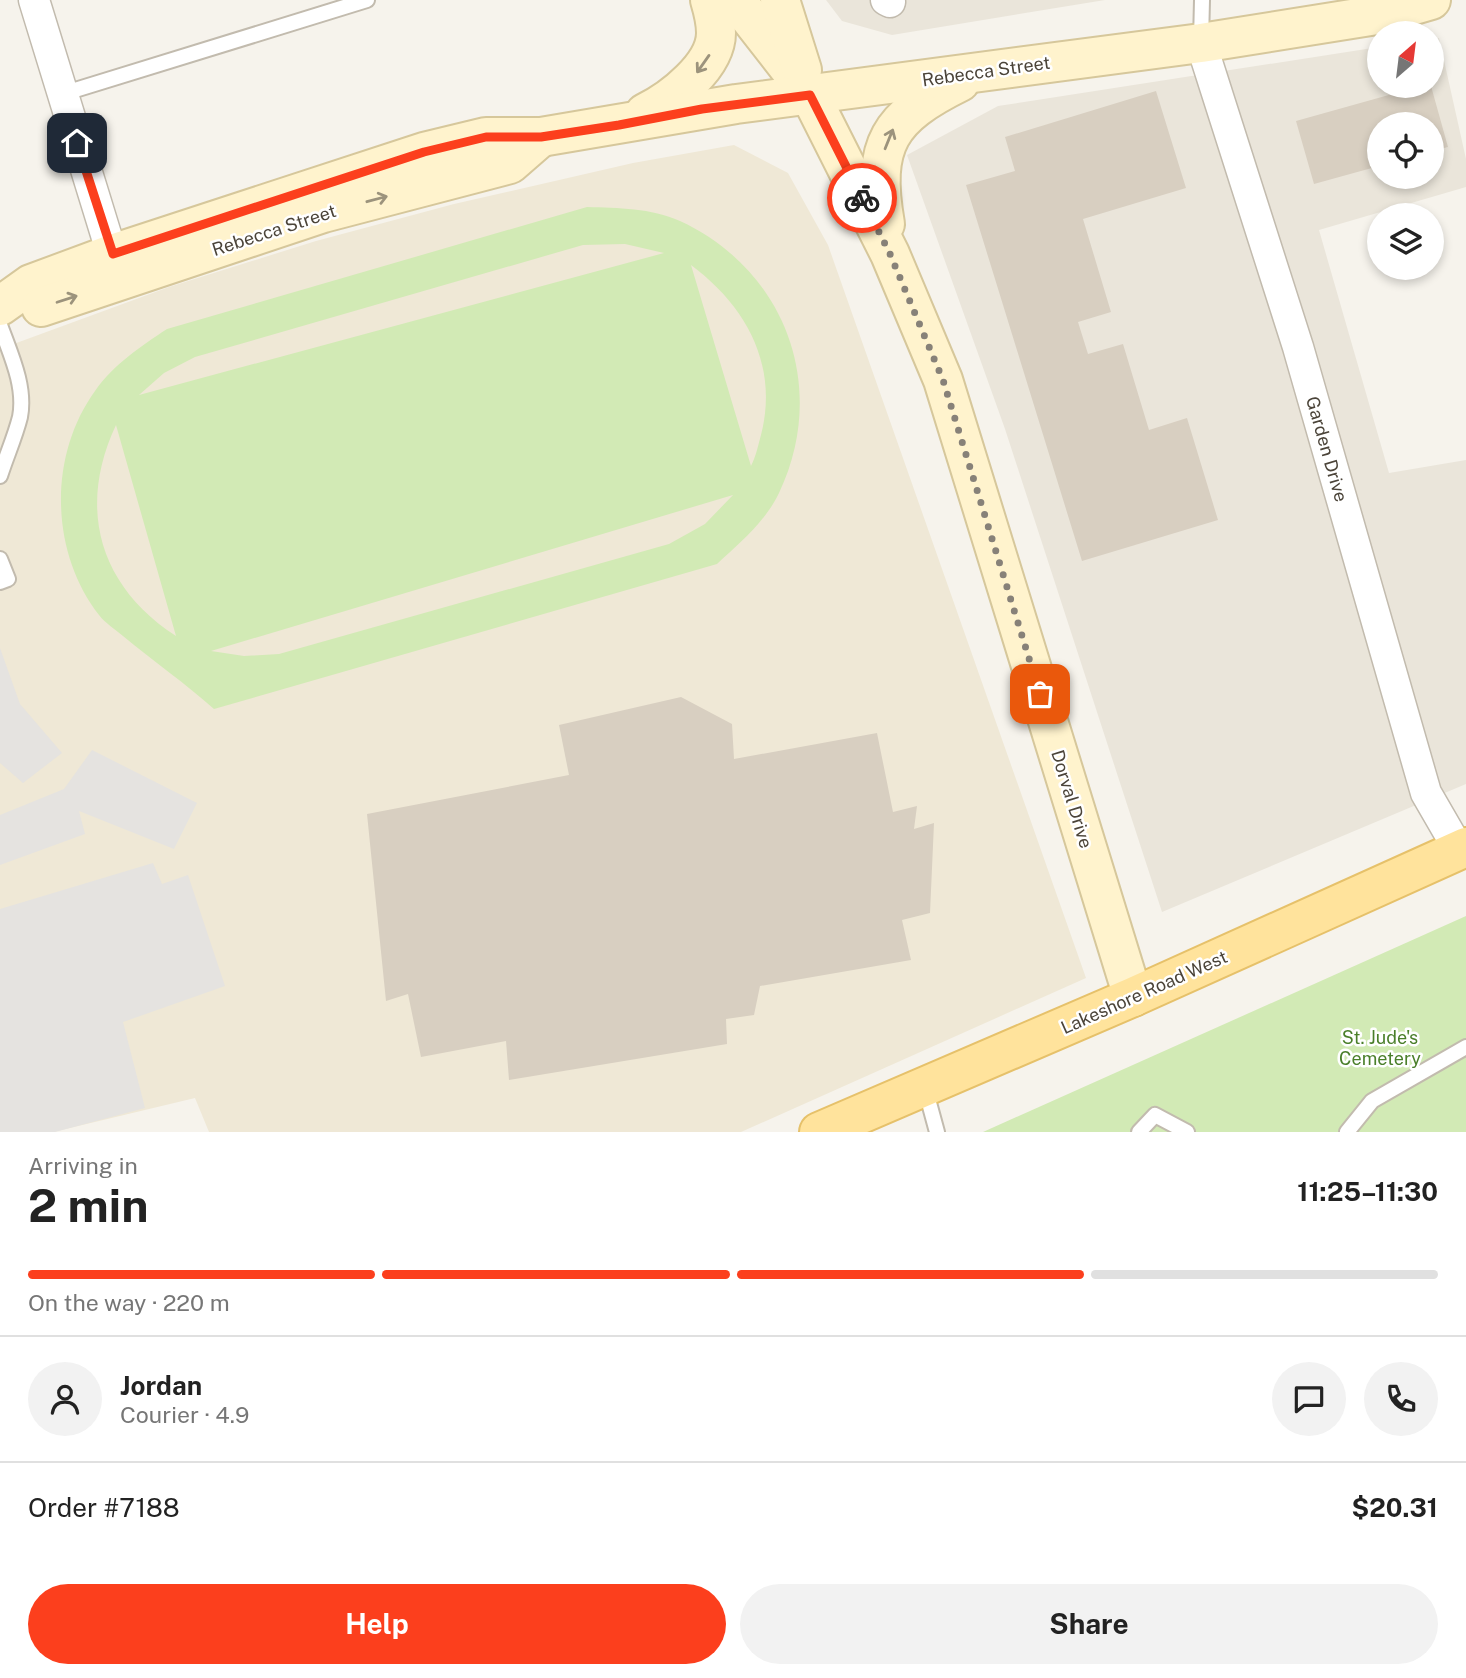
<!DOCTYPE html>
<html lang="en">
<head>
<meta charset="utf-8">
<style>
  :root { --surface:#fff; --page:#f2f2f2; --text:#222; --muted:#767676; --line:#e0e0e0; --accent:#fc3f1d }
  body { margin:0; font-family:"Public Sans",sans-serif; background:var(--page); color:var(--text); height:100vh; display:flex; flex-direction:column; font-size:26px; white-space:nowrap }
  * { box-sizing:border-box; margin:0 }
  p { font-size:23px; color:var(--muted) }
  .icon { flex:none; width:38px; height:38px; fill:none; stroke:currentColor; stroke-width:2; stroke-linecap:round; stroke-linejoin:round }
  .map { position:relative; height:1132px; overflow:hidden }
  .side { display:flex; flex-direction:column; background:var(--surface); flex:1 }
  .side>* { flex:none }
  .needle { width:46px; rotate:28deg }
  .tools { position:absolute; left:1367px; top:21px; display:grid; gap:14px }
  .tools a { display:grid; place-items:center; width:77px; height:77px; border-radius:50%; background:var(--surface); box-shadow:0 4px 10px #0003; font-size:35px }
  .pin { position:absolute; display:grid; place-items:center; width:60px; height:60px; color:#fff; margin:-30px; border-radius:14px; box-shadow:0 4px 10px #0006 }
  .courier { position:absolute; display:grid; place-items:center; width:70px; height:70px; margin:-35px; border:5px solid #fc3f1d; border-radius:50%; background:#fff; color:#222; box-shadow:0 2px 9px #0007 }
  .summary em { font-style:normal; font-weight:700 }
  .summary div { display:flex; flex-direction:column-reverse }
  .summary { display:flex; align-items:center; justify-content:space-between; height:119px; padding:0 28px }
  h1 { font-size:46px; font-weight:700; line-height:52px }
  .bar { display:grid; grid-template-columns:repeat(4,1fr); gap:10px 7px; align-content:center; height:84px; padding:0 28px }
  .bar i { height:9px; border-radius:5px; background:var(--line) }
  .bar .current { background:var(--accent) }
  .bar p { grid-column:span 4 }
  .line { display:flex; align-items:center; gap:18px; padding:0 28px; border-top:2px solid var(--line) }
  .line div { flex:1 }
  .round { display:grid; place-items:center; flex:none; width:74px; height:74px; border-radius:37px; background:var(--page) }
  .button { display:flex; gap:14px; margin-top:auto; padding:14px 28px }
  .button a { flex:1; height:80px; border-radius:42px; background:var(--accent); color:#fff; font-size:28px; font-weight:700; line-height:80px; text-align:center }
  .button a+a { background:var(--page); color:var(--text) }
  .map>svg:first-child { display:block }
</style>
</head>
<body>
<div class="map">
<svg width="1466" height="1132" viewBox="0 0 1466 1132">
  <rect width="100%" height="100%" fill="#f6f3ec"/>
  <!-- residential -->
  <g fill="#eae5da" fill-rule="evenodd">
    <polygon points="826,0 1105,0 892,35 842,21"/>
    <path d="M1439,38L1466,159V187L1319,230L1389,473L1466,460V784L1162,912L1005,429L907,155L998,106L1379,47V86H1432V39ZM1379,124H1432V177H1379Z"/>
  </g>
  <!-- education -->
  <polygon fill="#efe8d6" points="734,145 788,173 828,245 1086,978 741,1132 209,1132 195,1098 53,1132 0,1132 0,349 169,287 316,241 454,204 633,163"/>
  <!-- green -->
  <g fill="#d2eab5" fill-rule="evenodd">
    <path d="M587,207C618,208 651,208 680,221C786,270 829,388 779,493C765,522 740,543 717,564L214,709C185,683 153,661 123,636C115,629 105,623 99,615C50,552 48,456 95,391C114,364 140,347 167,329ZM625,244L664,253L139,395L164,373L195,357L583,245ZM691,265C746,306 779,365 761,435C758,446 756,456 751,466ZM116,425L176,636C99,586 77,508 116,425ZM733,495L705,524L669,544L279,654L244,656L211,651Z"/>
    <polygon points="1466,916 1466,1132 983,1132"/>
  </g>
  <!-- parking -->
  <g fill="#e5e3e0">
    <polygon points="0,648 20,704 62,753 23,783 0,763"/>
    <polygon points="92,750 197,803 174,849 79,811 85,834 0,865 0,815 64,789"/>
    <polygon points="153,863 162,884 188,875 225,986 123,1022 145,1108 55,1132 0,1132 0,909"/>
  </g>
  <!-- building -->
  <g fill="#d8cfc1">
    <polygon points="1421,86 1431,86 1448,147 1432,151 1432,124 1379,124 1379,166 1314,184 1296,121"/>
    <polygon points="1156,91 1186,188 1083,219 1111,312 1078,322 1088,354 1123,344 1149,430 1187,418 1218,520 1082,561 966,185 1015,171 1005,137"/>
    <polygon points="681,697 732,724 734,759 877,733 893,812 917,806 914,829 934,823 930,913 902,920 911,960 760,986 754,1015 726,1019 727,1044 509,1080 506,1041 421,1057 408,994 386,1001 367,814 569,775 559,725"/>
  </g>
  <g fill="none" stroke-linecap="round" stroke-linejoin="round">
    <defs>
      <g id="service">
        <polyline points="1201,41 1202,0"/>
        <polyline points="62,94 367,0"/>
        <path d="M0,325C10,353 26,386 20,417C15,437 6,457 0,476"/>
        <polyline points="0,559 8,579 0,582"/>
        <polyline points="925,1088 937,1132"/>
        <polyline points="1139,1132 1155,1115 1187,1132"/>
        <polyline points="1347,1132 1372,1101 1466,1047"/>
      </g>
      <g id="minor">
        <polyline points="34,0 112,254"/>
        <polyline points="886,0 890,2"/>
        <polyline points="1201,43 1298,347 1426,793 1459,850"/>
      </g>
      <g id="secondary">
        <polyline points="736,0 810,95 890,254 943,380 1133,997"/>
        <polyline points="780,0 802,70"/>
        <path d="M645,113C672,100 716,66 716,33C716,23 713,10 710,0"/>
        <path d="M885,224C871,144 889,117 960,82"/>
        <polyline points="0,306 31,284 112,254 424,152 486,137 541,137 736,104 1201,43 1383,14 1431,0"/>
        <polyline points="41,307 323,213 510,164 541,137"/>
      </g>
      <polyline id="primary" points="819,1132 1133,997 1466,847"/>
    </defs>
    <!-- service casing -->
    <use href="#service" stroke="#c2bbae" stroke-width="18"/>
    <!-- minor casing -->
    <use href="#minor" stroke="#c2bbae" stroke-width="33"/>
    <!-- secondary casing -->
    <use href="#secondary" stroke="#d6c79b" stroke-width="42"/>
    <!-- primary casing -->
    <use href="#primary" stroke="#e6c16a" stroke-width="42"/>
    <!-- service -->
    <use href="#service" stroke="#fff" stroke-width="14"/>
    <!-- minor -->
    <use href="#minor" stroke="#fff" stroke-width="30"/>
    <!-- secondary -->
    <use href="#secondary" stroke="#fff3cd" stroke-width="38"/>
    <!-- primary -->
    <use href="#primary" stroke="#ffe39c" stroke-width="38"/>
  </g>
  <!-- one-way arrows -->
  <defs><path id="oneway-shaft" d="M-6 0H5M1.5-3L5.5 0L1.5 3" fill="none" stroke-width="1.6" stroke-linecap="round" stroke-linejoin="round" transform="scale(1.75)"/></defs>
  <g stroke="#9c937c">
    <use href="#oneway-shaft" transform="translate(703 64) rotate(125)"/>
    <use href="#oneway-shaft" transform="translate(889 139) rotate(-68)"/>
    <use href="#oneway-shaft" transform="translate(377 199) rotate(-15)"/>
    <use href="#oneway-shaft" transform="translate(67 299) rotate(-18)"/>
  </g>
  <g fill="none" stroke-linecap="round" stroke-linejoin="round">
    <!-- done -->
    <polyline stroke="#878178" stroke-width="7" stroke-dasharray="0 12.6" points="862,198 890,254 943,380 1040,694"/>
    <!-- route -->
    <polyline stroke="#fc3f1d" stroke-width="9" points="77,143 113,254 424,152 486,137 541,137 619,125 702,109 810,95 862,198"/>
  </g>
  <g text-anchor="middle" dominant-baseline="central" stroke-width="5" stroke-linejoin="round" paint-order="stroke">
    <!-- street labels -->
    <g font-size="18" fill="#4b4439" stroke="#fff">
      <text transform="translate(986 71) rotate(-8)">Rebecca Street</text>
      <text transform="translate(274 230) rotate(-18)">Rebecca Street</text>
      <text transform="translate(1327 449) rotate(74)">Garden Drive</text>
      <text transform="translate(1072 799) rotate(73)">Dorval Drive</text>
      <text transform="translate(1144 992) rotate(-24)">Lakeshore Road West</text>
    </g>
    <!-- park labels -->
    <g font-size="18" fill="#4a7f2a" stroke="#fff">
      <text x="1380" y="1037">St. Jude's<tspan x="1380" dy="21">Cemetery</tspan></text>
    </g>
  </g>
</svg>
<div class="tools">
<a><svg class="needle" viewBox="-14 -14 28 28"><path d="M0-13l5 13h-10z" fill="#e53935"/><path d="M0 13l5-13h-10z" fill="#767676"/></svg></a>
<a><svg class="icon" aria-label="locate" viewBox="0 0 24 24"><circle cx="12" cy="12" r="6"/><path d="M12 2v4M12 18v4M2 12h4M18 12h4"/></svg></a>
<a><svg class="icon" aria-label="layers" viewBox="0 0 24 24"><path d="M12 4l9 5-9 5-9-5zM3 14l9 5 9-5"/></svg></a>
</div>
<div class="pin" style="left:1040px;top:694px;background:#ea580c"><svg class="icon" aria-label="bag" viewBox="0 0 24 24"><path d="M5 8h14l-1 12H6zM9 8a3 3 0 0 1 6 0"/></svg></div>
<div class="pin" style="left:77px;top:143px;background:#1f2937"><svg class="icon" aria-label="home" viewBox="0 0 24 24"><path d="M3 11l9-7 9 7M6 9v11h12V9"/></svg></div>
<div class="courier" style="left:862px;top:198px"><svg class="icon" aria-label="bike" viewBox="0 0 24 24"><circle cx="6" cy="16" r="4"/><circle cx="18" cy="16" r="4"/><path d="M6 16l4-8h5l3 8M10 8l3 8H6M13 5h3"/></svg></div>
</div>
<section class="side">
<div class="summary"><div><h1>2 min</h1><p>Arriving in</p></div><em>11:25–11:30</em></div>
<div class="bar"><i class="current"></i><i class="current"></i><i class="current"></i><i></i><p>On the way · 220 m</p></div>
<div class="line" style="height:126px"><a class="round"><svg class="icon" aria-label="person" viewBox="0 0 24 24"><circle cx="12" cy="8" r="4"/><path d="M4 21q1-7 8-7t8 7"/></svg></a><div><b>Jordan</b><p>Courier · 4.9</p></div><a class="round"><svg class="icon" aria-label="chat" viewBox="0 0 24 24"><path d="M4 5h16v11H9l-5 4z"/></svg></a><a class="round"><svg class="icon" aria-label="phone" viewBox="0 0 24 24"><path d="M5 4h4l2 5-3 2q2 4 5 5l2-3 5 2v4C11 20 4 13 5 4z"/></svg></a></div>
<div class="line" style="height:91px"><div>Order #7188</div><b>$20.31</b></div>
<div class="button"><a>Help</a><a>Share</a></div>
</section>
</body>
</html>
